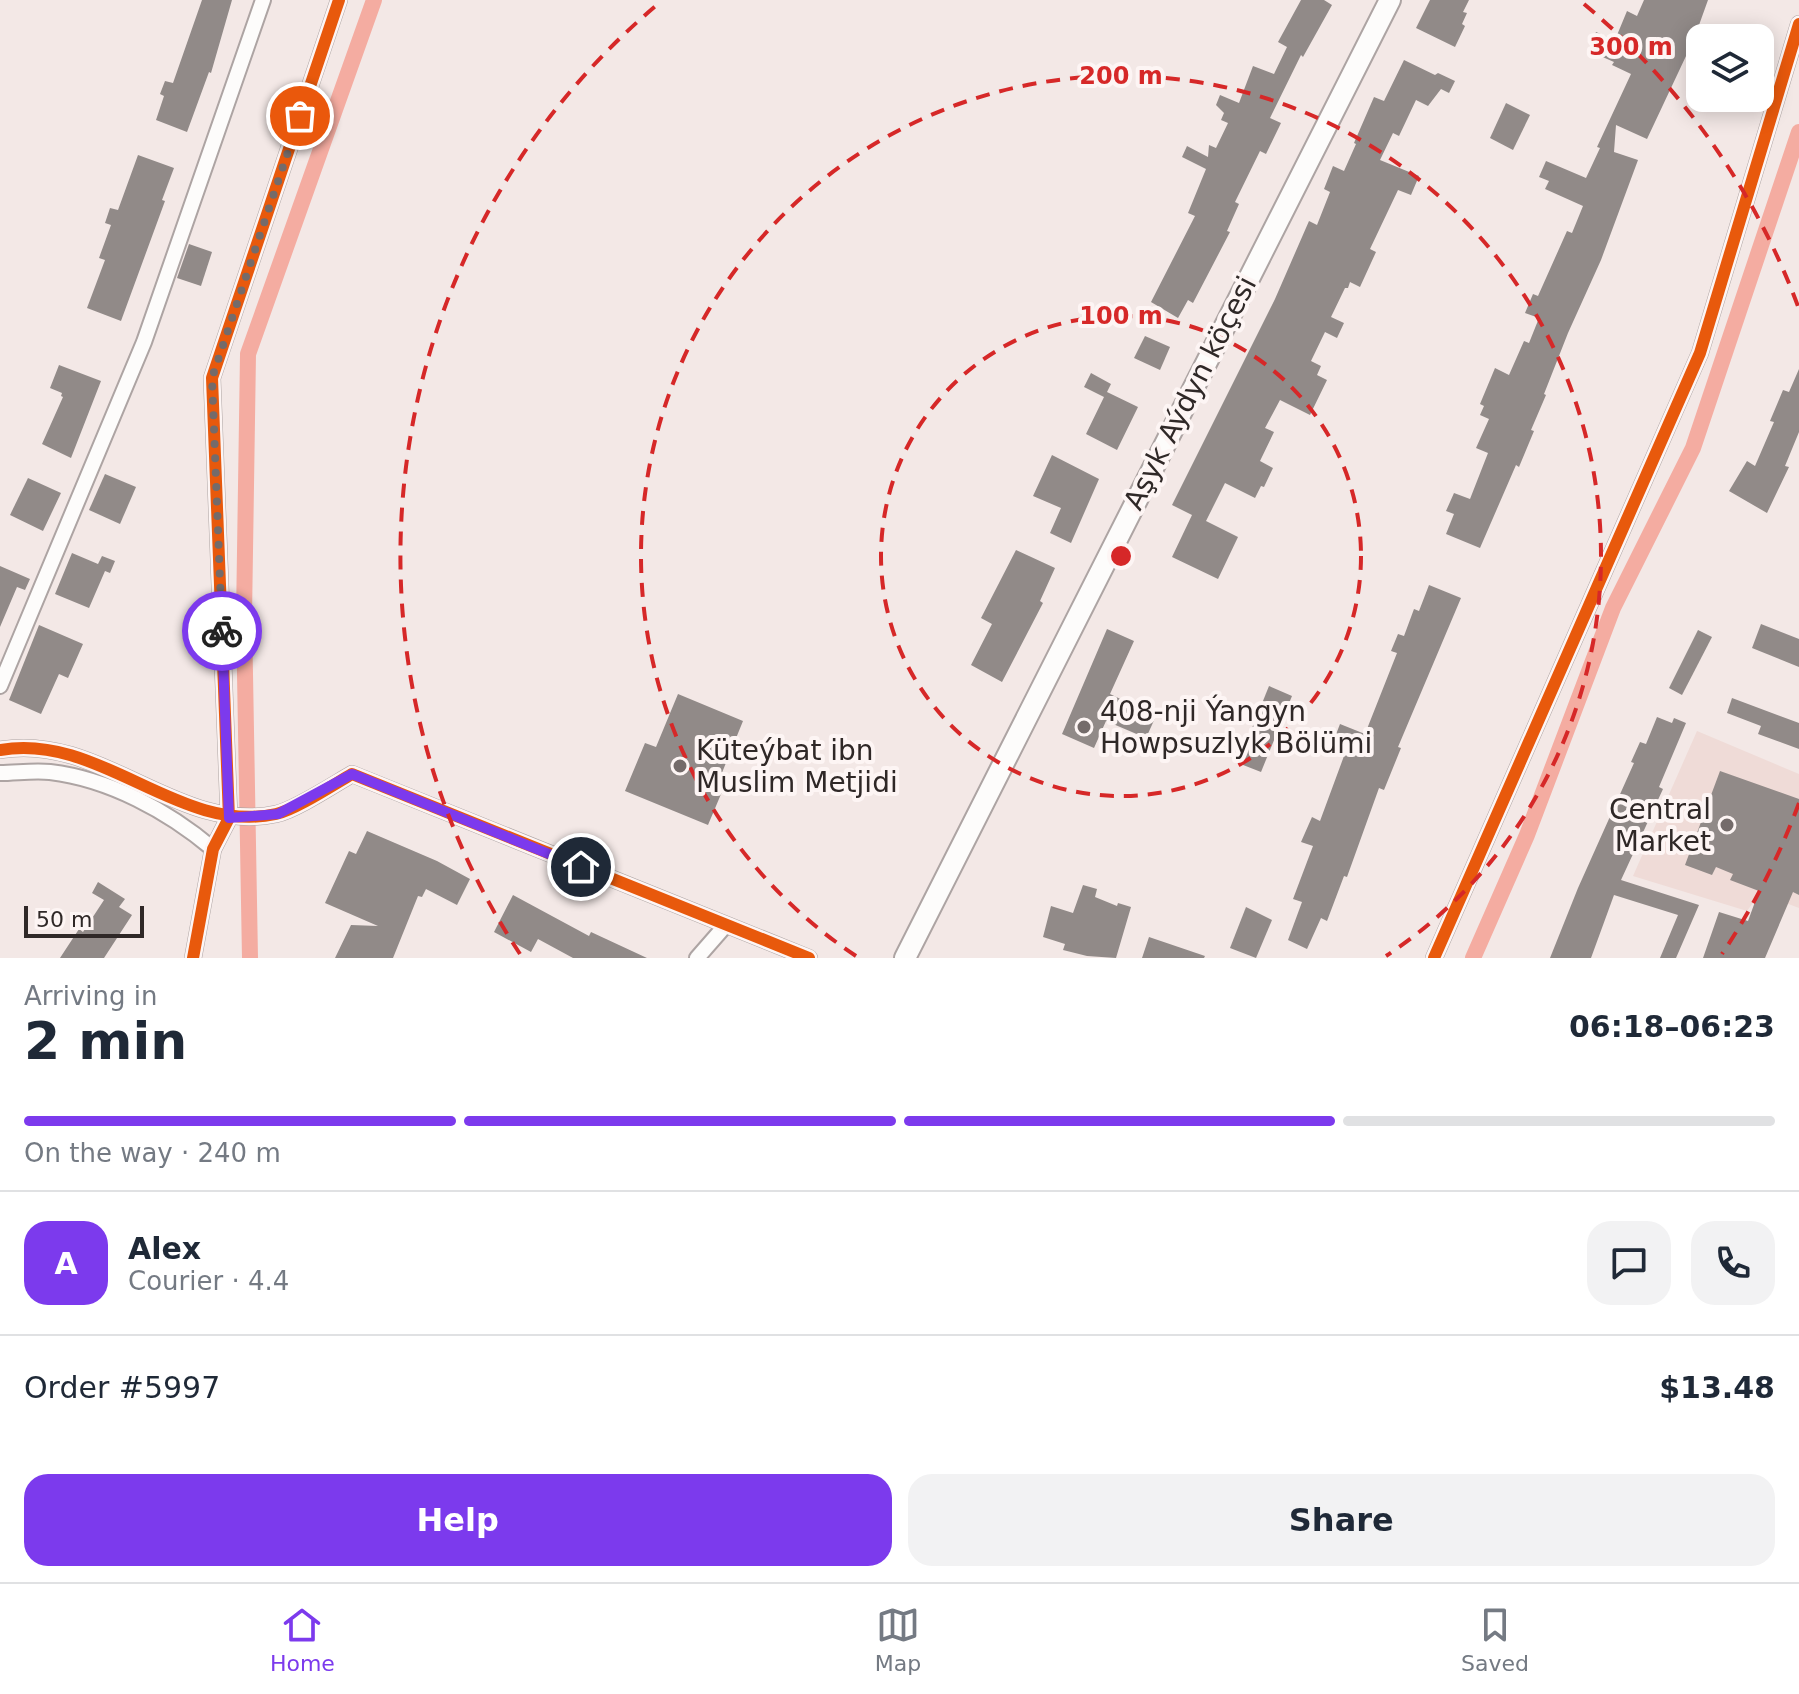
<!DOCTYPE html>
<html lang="en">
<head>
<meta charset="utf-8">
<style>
  :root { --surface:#fff; --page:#f2f2f3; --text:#1f2937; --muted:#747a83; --line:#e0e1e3; --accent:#7c3aed }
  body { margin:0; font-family:"DejaVu Sans",sans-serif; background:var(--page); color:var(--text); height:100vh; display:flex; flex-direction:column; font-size:30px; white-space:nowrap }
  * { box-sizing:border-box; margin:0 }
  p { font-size:26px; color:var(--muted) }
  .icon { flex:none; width:44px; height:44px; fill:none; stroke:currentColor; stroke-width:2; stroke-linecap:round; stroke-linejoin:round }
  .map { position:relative; height:958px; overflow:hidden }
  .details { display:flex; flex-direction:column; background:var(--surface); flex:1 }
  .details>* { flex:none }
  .buttons { position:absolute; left:1686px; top:24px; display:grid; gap:16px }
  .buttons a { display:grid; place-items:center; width:88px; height:88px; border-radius:16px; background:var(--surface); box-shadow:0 4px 20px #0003; font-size:40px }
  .scale { position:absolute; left:24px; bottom:20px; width:120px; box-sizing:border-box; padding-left:8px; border:4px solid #2f2827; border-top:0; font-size:22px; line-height:28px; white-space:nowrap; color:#2f2827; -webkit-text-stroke:6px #fdf5f4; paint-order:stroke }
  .pin { position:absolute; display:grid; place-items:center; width:68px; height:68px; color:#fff; margin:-34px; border:4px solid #fff; border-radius:50%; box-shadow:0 2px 8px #0007 }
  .courier { position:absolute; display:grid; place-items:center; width:80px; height:80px; margin:-40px; border:6px solid #7c3aed; border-radius:50%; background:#fff; color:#222; box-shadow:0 2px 10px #0007 }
  .head em { font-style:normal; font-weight:700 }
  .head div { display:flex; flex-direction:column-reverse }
  .head { display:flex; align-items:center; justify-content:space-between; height:136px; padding:0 24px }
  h1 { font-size:52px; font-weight:700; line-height:60px }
  .bar { display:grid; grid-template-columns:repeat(4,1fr); gap:12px 8px; align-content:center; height:96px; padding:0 24px }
  .bar i { height:10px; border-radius:6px; background:var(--line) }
  .bar .active { background:var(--accent) }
  .bar p { grid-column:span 4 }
  .line { display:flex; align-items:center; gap:20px; padding:0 24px; border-top:2px solid var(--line) }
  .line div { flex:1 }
  .round { display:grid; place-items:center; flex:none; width:84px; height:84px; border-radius:24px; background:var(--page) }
  .cta { display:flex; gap:16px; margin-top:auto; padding:16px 24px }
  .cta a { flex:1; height:92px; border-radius:24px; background:var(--accent); color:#fff; font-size:32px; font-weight:700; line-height:92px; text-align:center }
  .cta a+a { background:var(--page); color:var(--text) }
  .tabs { display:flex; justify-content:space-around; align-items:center; height:112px; border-top:2px solid var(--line); background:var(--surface); font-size:22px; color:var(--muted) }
  .tabs a { display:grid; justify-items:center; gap:4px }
  .tabs .active { color:var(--accent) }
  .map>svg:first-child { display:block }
</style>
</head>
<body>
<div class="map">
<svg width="1799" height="958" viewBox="0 0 1799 958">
  <rect width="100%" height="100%" fill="#f3e8e6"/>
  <!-- built -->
  <polygon fill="#efdbd7" points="1697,731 1799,774 1799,908 1760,893 1747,911 1633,876"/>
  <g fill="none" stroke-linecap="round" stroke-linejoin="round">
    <!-- canal -->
    <g stroke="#f4aca1" stroke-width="16">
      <polyline points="250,958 244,617 248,354 374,0"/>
      <polyline points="1473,958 1527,835 1613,608 1693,448 1799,132"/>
    </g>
  </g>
  <!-- building -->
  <g fill="#918a88">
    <polygon points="202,0 232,0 211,73 209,72 187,132 156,120 164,96 160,94 165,81 173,83"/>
    <polygon points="1301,0 1324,0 1332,5 1303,57 1301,55 1270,118 1281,123 1266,154 1260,151 1235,202 1239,204 1227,231 1230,232 1193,303 1188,300 1178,318 1151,302 1195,216 1188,213 1206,169 1182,157 1187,146 1208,157 1209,145 1216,148 1228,123 1221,120 1224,113 1216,105 1220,95 1239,103 1253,66 1274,74 1287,47 1278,42"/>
    <polygon points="1430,0 1469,0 1463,12 1467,13 1462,24 1465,26 1455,47 1416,28"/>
    <polygon points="1644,0 1708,0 1694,39 1647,139 1616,125 1614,152 1638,160 1601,260 1568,333 1544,394 1546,395 1531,430 1534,431 1519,467 1516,465 1480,548 1446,534 1454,514 1446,511 1454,493 1470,499 1488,453 1476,448 1489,419 1480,415 1484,406 1480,404 1495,368 1509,375 1524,341 1529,343 1539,318 1525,313 1533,294 1538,296 1567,231 1572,233 1583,206 1545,189 1549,181 1539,177 1546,161 1586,178 1600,148 1597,147 1631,74 1612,65 1614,62 1589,51 1596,32 1615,40 1627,11 1637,16"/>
    <polygon points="1404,60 1435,75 1438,73 1455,81 1449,93 1441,89 1428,106 1416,100 1399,136 1393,133 1380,160 1419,176 1411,195 1398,190 1370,249 1376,252 1360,287 1350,282 1348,288 1345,288 1331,317 1344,323 1337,338 1325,332 1311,361 1321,366 1317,375 1327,380 1310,415 1280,400 1265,428 1274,432 1260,461 1273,468 1264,487 1261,486 1255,498 1225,483 1206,521 1238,537 1218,579 1172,557 1192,515 1172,505 1275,299 1309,221 1317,225 1330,192 1324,189 1333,166 1344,171 1356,144 1354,143 1374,97 1384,101"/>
    <polygon points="1506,103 1530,115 1513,150 1490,138"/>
    <polygon points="138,155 174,168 162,200 165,201 121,321 87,308 105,260 99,258 111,225 105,223 110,208 118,210"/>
    <polygon points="189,244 212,252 201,286 177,278"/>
    <polygon points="1145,336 1170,347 1160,370 1134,358"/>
    <polygon points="59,365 101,381 71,458 42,444 63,397 61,396 62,393 50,388"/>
    <polygon points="1799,369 1799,432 1785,466 1789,467 1767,513 1729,491 1747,461 1755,466 1774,422 1770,421 1783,390 1789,392"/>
    <polygon points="1091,373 1111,384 1107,392 1138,407 1117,450 1086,434 1104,397 1084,387"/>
    <polygon points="1052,455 1099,479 1071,543 1050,533 1061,508 1033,496"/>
    <polygon points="105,474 136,487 120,524 89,510"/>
    <polygon points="28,478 61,493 43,531 10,515"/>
    <polygon points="1016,550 1055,568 1040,601 1043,603 1002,682 971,665 992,624 981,618"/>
    <polygon points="72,553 98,564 102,556 115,561 110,573 105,571 89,608 55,594"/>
    <polygon points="0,566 30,579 25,590 17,587 0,627"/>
    <polygon points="1429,585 1461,598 1398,747 1401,748 1384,790 1379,788 1347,877 1344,876 1327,921 1321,918 1307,949 1288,940 1302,902 1293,899 1313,846 1301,842 1312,817 1320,821 1344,756 1330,750 1340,724 1365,734 1397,653 1391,651 1398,634 1404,636 1414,609 1419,611"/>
    <polygon points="1761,624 1799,639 1799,667 1752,648"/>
    <polygon points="39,625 83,644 68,678 59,674 41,714 9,700"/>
    <polygon points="1107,629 1134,641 1110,694 1156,716 1146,738 1106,721 1094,748 1062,734"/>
    <polygon points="1698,630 1712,637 1682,695 1669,688"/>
    <polygon points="1269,686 1292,696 1261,772 1238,763"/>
    <polygon points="678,694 743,721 717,785 724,787 708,825 625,791 645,743 656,747"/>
    <polygon points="1732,698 1799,723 1799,749 1758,734 1761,726 1727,713"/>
    <polygon points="1657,717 1672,723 1674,718 1686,723 1659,787 1663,789 1621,880 1699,905 1676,958 1660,958 1678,915 1614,895 1591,958 1550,958 1578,888 1634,763 1631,762 1640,742 1646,744"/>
    <polygon points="1720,771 1799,799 1799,895 1793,892 1765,958 1703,958 1719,912 1748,921 1759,891 1730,880 1733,874 1716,867 1712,875 1685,865"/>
    <polygon points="367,831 437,861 470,879 457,905 426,889 422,897 418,896 393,958 335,958 351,925 378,926 325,903 349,851 356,854"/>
    <polygon points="98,882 125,899 119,907 132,915 104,958 60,958 79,929 83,932 104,900 92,893"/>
    <polygon points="1083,885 1097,889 1095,897 1117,906 1118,903 1131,907 1116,958 1087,956 1063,950 1065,944 1043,937 1051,906 1073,913"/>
    <polygon points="513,895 589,936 591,932 647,958 573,958 538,939 531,952 494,932"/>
    <polygon points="1246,907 1272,920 1256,958 1230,948"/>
    <polygon points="1149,937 1205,956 1204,958 1142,958"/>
  </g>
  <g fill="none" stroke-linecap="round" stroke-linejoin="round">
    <defs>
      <g id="street">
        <polyline points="0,686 144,342 263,0"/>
        <path d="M0,750C100,732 178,835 276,814C295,810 333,785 352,774L809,958"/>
        <path d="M0,773C16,773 34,770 50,772C109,779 168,811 213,849"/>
        <polyline points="193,958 213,849 229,818 212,378 339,0"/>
        <polyline points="697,958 725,926"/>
        <polyline points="1434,958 1700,353 1799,24"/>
      </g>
      <polyline id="secondary" points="905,958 1390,0"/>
    </defs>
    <!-- street casing -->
    <use href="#street" stroke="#ada4a3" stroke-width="18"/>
    <!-- secondary casing -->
    <use href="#secondary" stroke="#ada4a3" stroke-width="24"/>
    <!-- street -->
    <use href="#street" stroke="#fdfcfb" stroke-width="14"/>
    <!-- secondary -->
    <use href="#secondary" stroke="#fdfcfb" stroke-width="20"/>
    <defs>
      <g id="cycleway">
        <path d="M0,750C100,732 178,835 276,814C295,810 333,785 352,774L809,958"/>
        <polyline points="193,958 213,849 229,818 212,378 339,0"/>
        <polyline points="1434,958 1700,353 1799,24"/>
      </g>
    </defs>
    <!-- cycleway casing -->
    <use href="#cycleway" stroke="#fdf5f4" stroke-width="17"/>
    <!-- cycleway -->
    <use href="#cycleway" stroke="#e8590c" stroke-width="12"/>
  </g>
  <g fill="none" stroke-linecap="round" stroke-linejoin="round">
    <!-- done -->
    <polyline stroke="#746b6a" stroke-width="8" stroke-dasharray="0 14.4" points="222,631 212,378 300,116"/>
    <!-- route -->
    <polyline stroke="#7c3aed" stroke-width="10" points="222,631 229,818 278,814 352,774 581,867"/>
  </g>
  <!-- distance rings -->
  <g fill="none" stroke="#d62828" stroke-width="4" stroke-dasharray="14 10">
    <circle cx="1121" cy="556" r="240"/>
    <path d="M856 956A480 480 0 1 1 1386 956"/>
    <path d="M1799 803A721 721 0 0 1 1722 954M520 954A721 721 0 0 1 658 4M1584 4A721 721 0 0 1 1799 309"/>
  </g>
  <!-- markers -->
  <g fill="#746b6a" stroke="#fdf5f4" stroke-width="3">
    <circle cx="1084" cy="727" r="8"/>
    <circle cx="680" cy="766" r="8"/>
    <circle cx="1727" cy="825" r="8"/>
  </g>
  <g text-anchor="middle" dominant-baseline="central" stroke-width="8" stroke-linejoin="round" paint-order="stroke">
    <!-- street labels -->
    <g font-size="28" fill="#2f2827" stroke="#fdf5f4">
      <text transform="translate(1190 393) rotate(-63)">Aşyk Aýdyn köçesi</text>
    </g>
    <!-- poi labels -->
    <g font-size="28" fill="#2f2827" stroke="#fdf5f4" text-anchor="start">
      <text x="1100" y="711">408-nji Ýangyn<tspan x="1100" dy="32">Howpsuzlyk Bölümi</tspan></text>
      <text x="696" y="750">Küteýbat ibn<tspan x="696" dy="32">Muslim Metjidi</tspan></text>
      <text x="1711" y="809" text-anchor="end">Central<tspan x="1711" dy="32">Market</tspan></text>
    </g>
  </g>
  <circle cx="1121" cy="556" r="12" fill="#d62828" stroke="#fdf5f4" stroke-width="4"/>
  <g font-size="24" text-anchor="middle" font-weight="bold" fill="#d62828" stroke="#fdf5f4" stroke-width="8" stroke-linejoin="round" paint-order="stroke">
    <text x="1631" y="55">300 m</text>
    <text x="1121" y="84">200 m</text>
    <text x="1121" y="324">100 m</text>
  </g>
</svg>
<div class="buttons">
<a><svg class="icon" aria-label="layers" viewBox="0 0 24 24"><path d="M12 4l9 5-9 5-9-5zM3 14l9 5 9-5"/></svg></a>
</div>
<div class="scale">50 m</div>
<div class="pin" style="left:300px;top:116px;background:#ea580c"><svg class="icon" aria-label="bag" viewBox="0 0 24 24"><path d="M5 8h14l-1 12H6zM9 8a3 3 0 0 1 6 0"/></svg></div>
<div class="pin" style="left:581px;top:867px;background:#1f2937"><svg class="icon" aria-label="home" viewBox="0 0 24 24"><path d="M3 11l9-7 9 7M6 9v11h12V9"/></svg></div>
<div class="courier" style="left:222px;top:631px"><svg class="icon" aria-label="bike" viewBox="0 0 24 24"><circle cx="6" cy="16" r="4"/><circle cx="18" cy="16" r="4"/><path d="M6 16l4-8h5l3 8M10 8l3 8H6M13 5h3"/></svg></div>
</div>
<section class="details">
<div class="head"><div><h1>2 min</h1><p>Arriving in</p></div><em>06:18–06:23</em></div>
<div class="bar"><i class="active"></i><i class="active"></i><i class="active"></i><i></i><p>On the way · 240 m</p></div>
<div class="line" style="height:144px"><b class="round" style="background:var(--accent);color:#fff">A</b><div><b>Alex</b><p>Courier · 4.4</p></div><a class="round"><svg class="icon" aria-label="chat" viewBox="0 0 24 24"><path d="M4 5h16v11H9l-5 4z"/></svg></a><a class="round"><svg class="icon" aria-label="phone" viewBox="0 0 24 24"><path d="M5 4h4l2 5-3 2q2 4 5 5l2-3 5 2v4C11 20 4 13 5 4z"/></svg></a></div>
<div class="line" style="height:104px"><div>Order #5997</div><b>$13.48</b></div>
<div class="cta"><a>Help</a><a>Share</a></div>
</section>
<nav class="tabs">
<a class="active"><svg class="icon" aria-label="home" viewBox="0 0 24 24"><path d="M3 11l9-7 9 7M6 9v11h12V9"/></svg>Home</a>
<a><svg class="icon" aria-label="map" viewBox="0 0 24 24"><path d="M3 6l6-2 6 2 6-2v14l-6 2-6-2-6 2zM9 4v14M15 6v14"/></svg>Map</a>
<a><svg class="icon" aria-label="saved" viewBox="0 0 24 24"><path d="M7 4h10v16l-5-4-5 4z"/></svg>Saved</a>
</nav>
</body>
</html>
